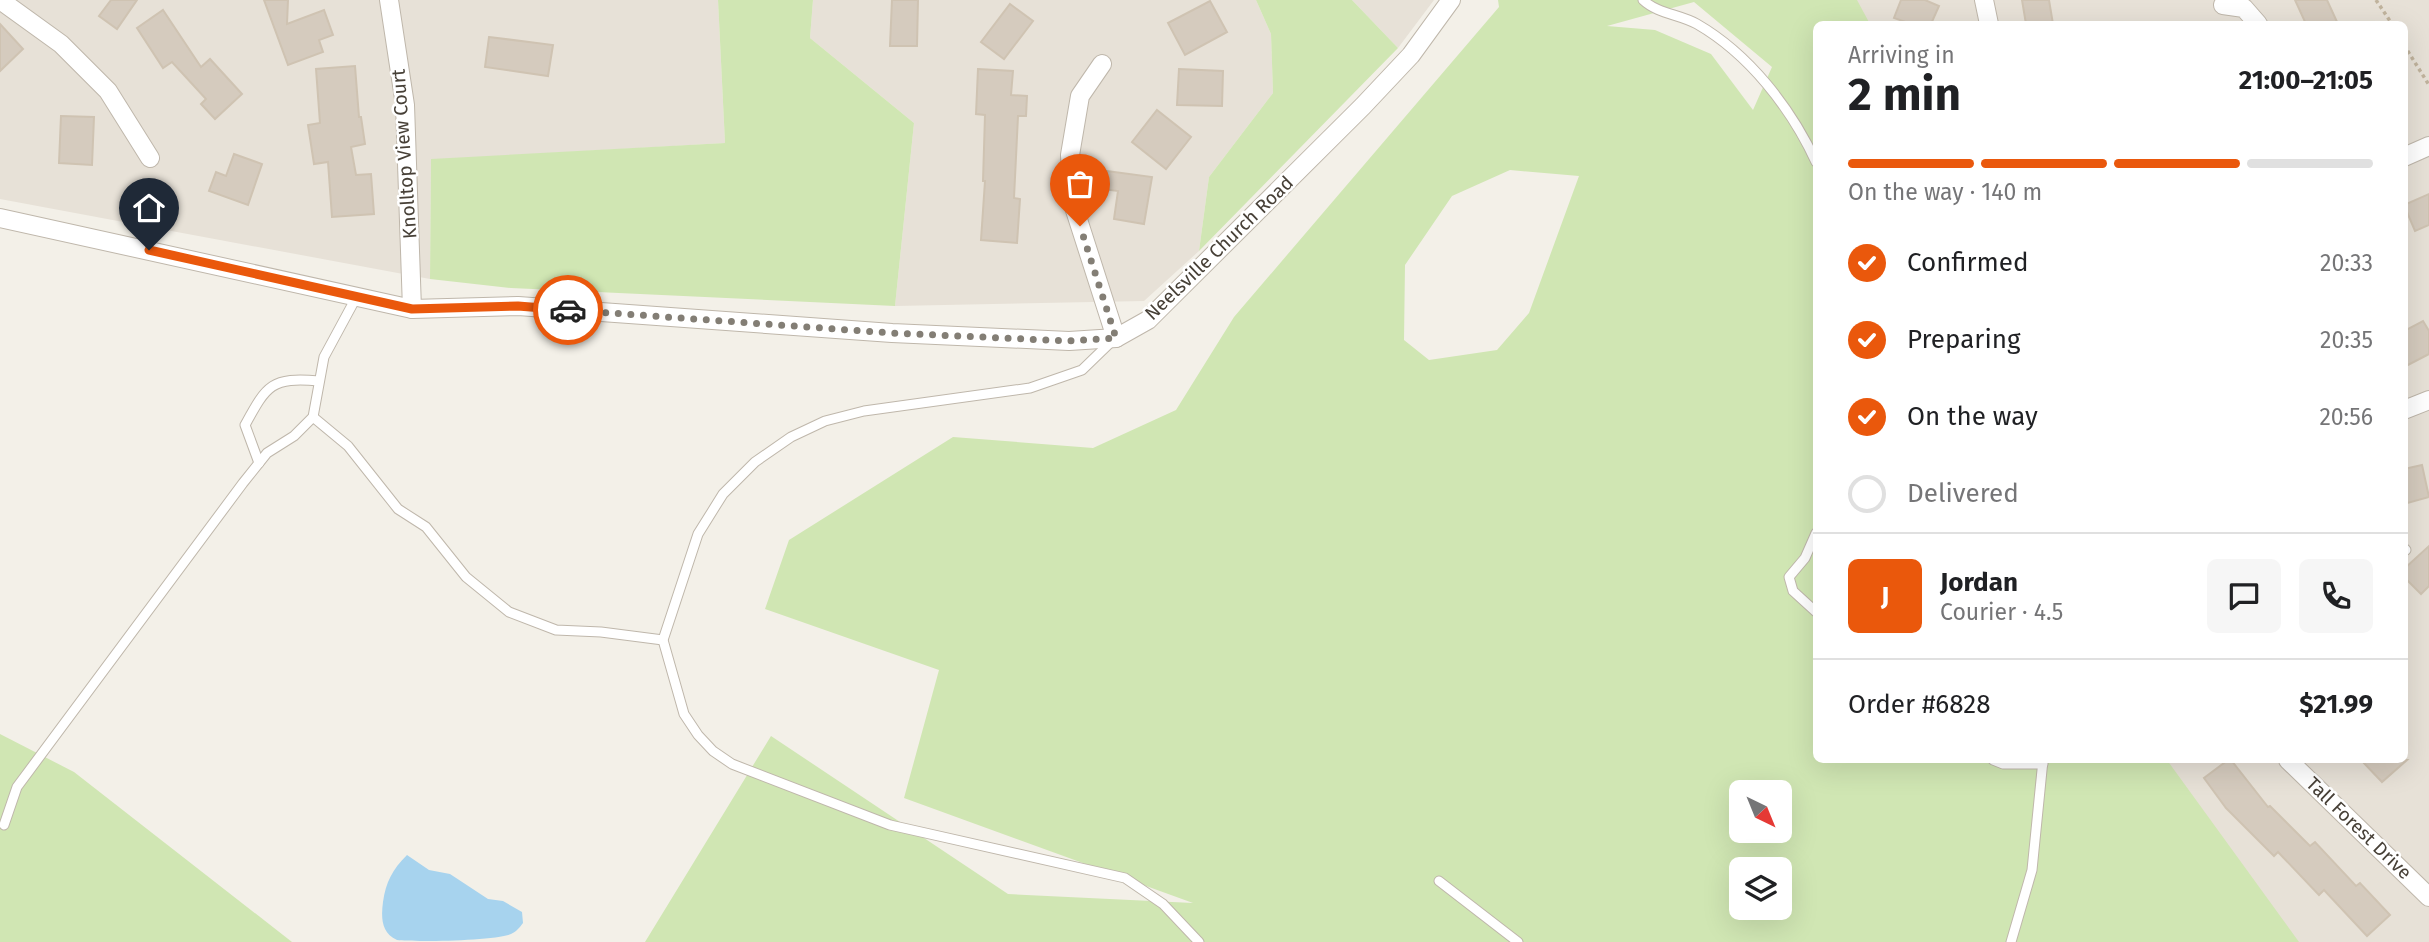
<!DOCTYPE html>
<html lang="en">
<head>
<meta charset="utf-8">
<style>
  :root { --surface:#fff; --page:#f6f6f6; --text:#202124; --muted:#757577; --line:#e0e0e0; --accent:#ea580c }
  body { margin:0; font-family:"Fira Sans",sans-serif; background:var(--page); color:var(--text); height:100vh; display:flex; flex-direction:column; font-size:26px; white-space:nowrap }
  * { box-sizing:border-box; margin:0 }
  p { font-size:23px; color:var(--muted) }
  .icon { flex:none; width:38px; height:38px; fill:none; stroke:currentColor; stroke-width:2; stroke-linecap:round; stroke-linejoin:round }
  .map { position:relative; flex:1; overflow:hidden }
  .drawer { position:absolute; left:1813px; top:21px; width:595px; height:742px; display:flex; flex-direction:column; background:var(--surface); border-radius:10px; box-shadow:0 7px 28px #0002 }
  .drawer>* { flex:none }
  .needle { width:46px; rotate:137deg }
  .tools { position:absolute; left:1729px; top:780px; display:grid; gap:14px }
  .tools a { display:grid; place-items:center; width:63px; height:63px; border-radius:10px; background:var(--surface); box-shadow:0 7px 28px #0002; font-size:35px }
  .pin { position:absolute; display:grid; place-items:center; width:60px; height:60px; color:#fff; margin:-72px -30px; border-radius:50% 50% 50% 0; rotate:-45deg; box-shadow:0 0 7px #0007 }
  .pin .icon { rotate:45deg }
  .courier { position:absolute; display:grid; place-items:center; width:70px; height:70px; margin:-35px; border:5px solid #ea580c; border-radius:50%; background:#fff; color:#222; box-shadow:0 2px 9px #0007 }
  .summary em { font-style:normal; font-weight:700 }
  .summary div { display:flex; flex-direction:column-reverse }
  .summary { display:flex; align-items:center; justify-content:space-between; height:119px; padding:0 35px }
  h1 { font-size:46px; font-weight:700; line-height:52px }
  .bar { display:grid; grid-template-columns:repeat(4,1fr); gap:10px 7px; align-content:center; height:84px; padding:0 35px }
  .bar i { height:9px; border-radius:5px; background:var(--line) }
  .bar .current { background:var(--accent) }
  .bar p { grid-column:span 4 }
  .line { display:flex; align-items:center; gap:18px; padding:0 35px; border-top:2px solid var(--line) }
  .line div { flex:1 }
  .round { display:grid; place-items:center; flex:none; width:74px; height:74px; border-radius:10px; background:var(--page) }
  ol { padding:0 35px; list-style:none }
  li { display:flex; align-items:center; gap:21px; height:77px }
  li p { margin-inline-start:auto }
  li .icon { padding:7px; border-radius:50%; background:var(--accent); color:#fff; stroke-width:4 }
  li:last-child { color:var(--muted) }
  li i { width:38px; height:38px; border:4px solid var(--line); border-radius:50% }
  .map>svg:first-child { display:block }
</style>
</head>
<body>
<div class="map">
<svg width="2429" height="942" viewBox="0 0 2429 942">
  <rect width="100%" height="100%" fill="#f3f0e8"/>
  <!-- residential -->
  <g fill="#e7e1d7">
    <polygon points="0,0 718,0 725,143 431,160 430,279 0,199"/>
    <polygon points="813,0 1256,0 1271,34 1273,93 1209,177 1199,251 1144,301 895,306 914,123 810,38"/>
    <polygon points="1352,0 1434,0 1398,48"/>
    <polygon points="1836,0 2429,0 2429,942 2275,942 2122,760 2404,760 2404,24 1847,24"/>
  </g>
  <!-- green -->
  <g fill="#d0e6b3" fill-rule="evenodd">
    <polygon points="718,0 813,0 810,38 914,123 895,306 511,288 430,279 431,159 725,143"/>
    <polygon points="1256,0 1352,0 1398,48 1199,251 1209,177 1273,93 1271,34"/>
    <path d="M1498,0H1857L1870,24H1816V760H2167L2299,942H645L771,736L1008,894L1193,903L904,798L939,670L765,609L789,540L953,437L1093,448L1176,410L1234,317L1499,7ZM1694,2L1772,67L1753,110L1711,54L1655,30L1607,26ZM1510,170L1579,176L1529,313L1497,350L1429,360L1404,340L1405,265L1452,196ZM1741,793H1780V831H1741ZM1741,870H1780V908H1741Z"/>
    <polygon points="0,734 74,772 292,942 0,942"/>
  </g>
  <!-- water -->
  <path fill="#a7d3ee" d="M407,855L429,870L450,874L488,899L503,901L522,912L523,923C520,927 516,932 511,934C495,941 413,942 397,940C381,933 381,917 383,902C386,882 392,870 407,855Z"/>
  <!-- building -->
  <g fill="#d5cbbe" stroke="#cfc3b2" stroke-width="2">
    <polygon points="111,0 137,0 117,29 99,16"/>
    <polygon points="264,0 288,0 287,24 324,10 333,35 319,40 323,52 288,65"/>
    <polygon points="892,0 918,0 917,46 890,46"/>
    <polygon points="1901,0 1925,0 1939,6 1931,24 1911,24 1894,18"/>
    <polygon points="2022,0 2049,0 2053,24 2026,24"/>
    <polygon points="2295,0 2327,0 2338,24 2306,24"/>
    <polygon points="1210,1 1227,32 1185,55 1168,23"/>
    <polygon points="1010,4 1033,21 1004,59 981,42"/>
    <polygon points="163,10 201,67 210,59 242,94 215,119 201,104 206,99 172,62 163,68 137,28"/>
    <polygon points="0,24 23,49 0,71"/>
    <polygon points="489,37 553,45 548,76 485,67"/>
    <polygon points="355,66 359,117 361,117 365,144 351,147 356,175 371,174 374,214 332,217 328,162 314,164 308,125 320,123 316,69"/>
    <polygon points="978,69 1013,71 1011,95 1027,96 1026,116 1018,116 1014,198 1020,199 1017,243 981,240 985,181 983,181 985,115 976,114"/>
    <polygon points="1179,69 1223,71 1222,106 1177,105"/>
    <polygon points="1157,110 1191,137 1166,169 1132,142"/>
    <polygon points="61,116 94,117 92,165 59,163"/>
    <polygon points="234,154 262,164 248,205 209,191 216,172 226,176"/>
    <polygon points="1092,169 1152,177 1144,224 1114,219 1118,191 1089,187"/>
    <polygon points="2429,194 2429,225 2415,231 2404,205"/>
    <polygon points="2423,321 2429,331 2429,354 2404,367 2404,331"/>
    <polygon points="2422,465 2429,497 2404,504 2404,469"/>
    <polygon points="2429,546 2429,586 2421,594 2404,577 2404,569"/>
    <polygon points="2228,760 2231,760 2268,807 2270,806 2310,846 2315,842 2356,886 2360,883 2390,915 2367,936 2324,890 2319,895 2278,852 2274,856 2226,808 2204,778"/>
    <polygon points="2361,760 2407,760 2382,782"/>
  </g>
  <g fill="none" stroke-linecap="round" stroke-linejoin="round">
    <defs>
      <g id="service">
        <path d="M1643,0C1658,14 1679,14 1697,24C1749,54 1791,108 1816,162"/>
        <polyline points="1114,339 1082,370 1030,388 864,411 825,421 791,437 755,462 723,494 698,534 663,640 684,714 698,735 713,751 732,764 890,825 1125,878 1163,904 1199,942"/>
        <polyline points="313,417 348,446 398,509 426,527 466,577 509,612 556,630 601,632 663,640"/>
        <path d="M259,463L245,425C267,385 271,377 319,381"/>
        <polyline points="1816,533 1805,558 1789,577 1793,591 1816,612"/>
        <polyline points="2404,548 2406,550"/>
        <polyline points="1993,760 2003,764 2043,764"/>
        <polyline points="4,825 17,787 243,483 267,453 294,436 313,417 324,357 357,296"/>
        <polyline points="1439,881 1518,942"/>
        <polyline points="2011,942 2032,870 2043,760"/>
      </g>
      <g id="minor">
        <polyline points="0,0 61,44 108,91 150,158"/>
        <polyline points="389,0 405,105 412,309"/>
        <polyline points="1984,0 1989,24"/>
        <polyline points="2223,5 2244,8 2258,24"/>
        <polyline points="1102,64 1080,96 1070,155 1073,204 1116,338"/>
        <polyline points="2404,157 2429,146"/>
        <polyline points="0,218 412,309 518,306 892,333 1069,341 1116,338 1148,320 1363,106 1411,55 1451,0"/>
        <polyline points="2404,410 2429,400"/>
        <polyline points="2288,760 2429,897"/>
      </g>
    </defs>
    <!-- service casing -->
    <use href="#service" stroke="#bfb7ab" stroke-width="11"/>
    <!-- minor casing -->
    <use href="#minor" stroke="#bfb7ab" stroke-width="20"/>
    <!-- path -->
    <g stroke="#c0b39d" stroke-width="3.5" stroke-dasharray="3.5 3.5" stroke-linecap="butt">
      <polyline points="2376,0 2392,24"/>
      <polyline points="2404,45 2429,85"/>
    </g>
    <!-- service -->
    <use href="#service" stroke="#fff" stroke-width="9"/>
    <!-- minor -->
    <use href="#minor" stroke="#fff" stroke-width="18"/>
  </g>
  <g fill="none" stroke-linecap="round" stroke-linejoin="round">
    <!-- done -->
    <polyline stroke="#837e75" stroke-width="7" stroke-dasharray="0 12.6" points="568,310 892,333 1069,341 1116,338 1080,226"/>
    <!-- route -->
    <polyline stroke="#ea580c" stroke-width="9" points="149,250 412,309 518,306 568,310"/>
  </g>
  <g text-anchor="middle" dominant-baseline="central" stroke-width="5" stroke-linejoin="round" paint-order="stroke">
    <!-- street labels -->
    <g font-size="19" fill="#474037" stroke="#fff">
      <text transform="translate(404 154) rotate(-94)">Knolltop View Court</text>
      <text transform="translate(1219 248) rotate(-44)">Neelsville Church Road</text>
      <text transform="translate(2359 828) rotate(44)">Tall Forest Drive</text>
    </g>
  </g>
</svg>
<div class="tools">
<a><svg class="needle" viewBox="-14 -14 28 28"><path d="M0-13l5 13h-10z" fill="#e53935"/><path d="M0 13l5-13h-10z" fill="#757577"/></svg></a>
<a><svg class="icon" aria-label="layers" viewBox="0 0 24 24"><path d="M12 4l9 5-9 5-9-5zM3 14l9 5 9-5"/></svg></a>
</div>
<div class="pin" style="left:1080px;top:226px;background:#ea580c"><svg class="icon" aria-label="bag" viewBox="0 0 24 24"><path d="M5 8h14l-1 12H6zM9 8a3 3 0 0 1 6 0"/></svg></div>
<div class="pin" style="left:149px;top:250px;background:#1f2937"><svg class="icon" aria-label="home" viewBox="0 0 24 24"><path d="M3 11l9-7 9 7M6 9v11h12V9"/></svg></div>
<div class="courier" style="left:568px;top:310px"><svg class="icon" aria-label="car" viewBox="0 0 24 24"><path d="M5 17H2v-5l4-1 3-4h7l3 4 3 1v5h-3M9 17h6M6 11h13"/><circle cx="7" cy="17" r="2"/><circle cx="17" cy="17" r="2"/></svg></div>
<section class="drawer">
<div class="summary"><div><h1>2 min</h1><p>Arriving in</p></div><em>21:00–21:05</em></div>
<div class="bar"><i class="current"></i><i class="current"></i><i class="current"></i><i></i><p>On the way · 140 m</p></div>
<ol>
<li><svg class="icon" aria-label="check" viewBox="0 0 24 24"><path d="M5 12l5 5 9-10"/></svg>Confirmed<p>20:33</p></li>
<li><svg class="icon" aria-label="check" viewBox="0 0 24 24"><path d="M5 12l5 5 9-10"/></svg>Preparing<p>20:35</p></li>
<li><svg class="icon" aria-label="check" viewBox="0 0 24 24"><path d="M5 12l5 5 9-10"/></svg>On the way<p>20:56</p></li>
<li><i></i>Delivered</li>
</ol>
<div class="line" style="height:126px"><b class="round" style="background:var(--accent);color:#fff">J</b><div><b>Jordan</b><p>Courier · 4.5</p></div><a class="round"><svg class="icon" aria-label="chat" viewBox="0 0 24 24"><path d="M4 5h16v11H9l-5 4z"/></svg></a><a class="round"><svg class="icon" aria-label="phone" viewBox="0 0 24 24"><path d="M5 4h4l2 5-3 2q2 4 5 5l2-3 5 2v4C11 20 4 13 5 4z"/></svg></a></div>
<div class="line" style="height:91px"><div>Order #6828</div><b>$21.99</b></div>
</section>
</div>
</body>
</html>
